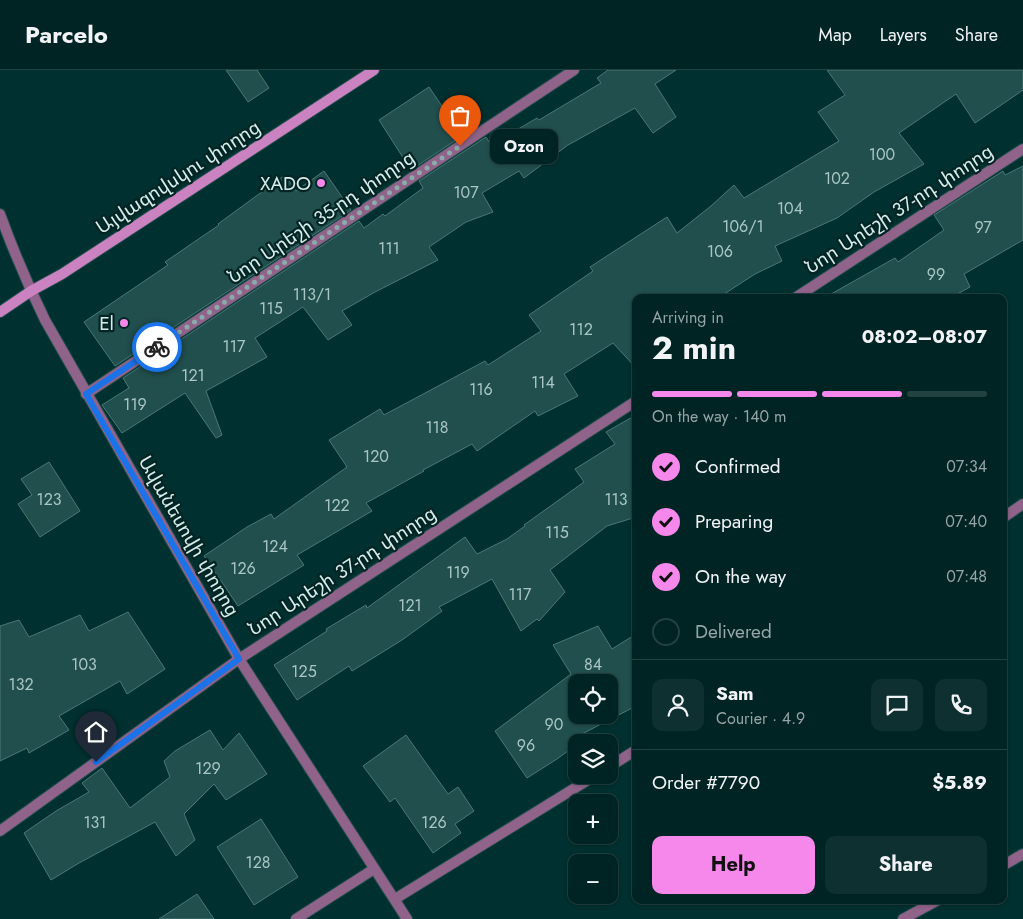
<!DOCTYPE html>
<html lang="en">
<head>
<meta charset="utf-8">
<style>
  :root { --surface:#002423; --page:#0e3030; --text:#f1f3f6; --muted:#95a4a6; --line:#224141; --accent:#f788eb }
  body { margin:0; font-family:Jost,"Noto Sans Armenian",sans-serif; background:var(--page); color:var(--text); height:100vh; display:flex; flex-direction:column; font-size:19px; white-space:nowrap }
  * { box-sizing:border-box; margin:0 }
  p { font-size:16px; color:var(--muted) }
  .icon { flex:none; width:28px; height:28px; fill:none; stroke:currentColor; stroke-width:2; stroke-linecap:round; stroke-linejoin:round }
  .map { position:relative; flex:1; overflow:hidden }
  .details { position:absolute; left:632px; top:224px; width:375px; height:610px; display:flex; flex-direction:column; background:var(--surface); border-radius:10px; box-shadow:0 1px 4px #0004,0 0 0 1px var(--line) }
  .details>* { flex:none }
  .tools { position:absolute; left:568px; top:604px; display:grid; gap:10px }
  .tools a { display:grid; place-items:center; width:50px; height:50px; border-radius:10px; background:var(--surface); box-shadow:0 1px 4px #0004,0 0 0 1px var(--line); font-size:25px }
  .pin { position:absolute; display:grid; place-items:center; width:42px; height:42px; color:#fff; margin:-51px -21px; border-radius:50% 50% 50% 0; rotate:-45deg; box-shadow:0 0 5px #0007 }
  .pin .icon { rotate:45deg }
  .courier { position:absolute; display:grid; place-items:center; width:50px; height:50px; margin:-25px; border:4px solid #1a73e8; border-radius:50%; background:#fff; color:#222; box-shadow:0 1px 6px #0007 }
  .bubble { position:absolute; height:35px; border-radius:10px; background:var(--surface); box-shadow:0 1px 4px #0004,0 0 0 1px var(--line); font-size:16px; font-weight:700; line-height:35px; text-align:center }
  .overview em { font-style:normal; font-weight:700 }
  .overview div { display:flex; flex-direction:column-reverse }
  .overview { display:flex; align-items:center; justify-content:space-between; height:85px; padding:0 20px }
  h1 { font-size:32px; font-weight:700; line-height:38px }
  .bar { display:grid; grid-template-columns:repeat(4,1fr); gap:8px 5px; align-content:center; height:60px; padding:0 20px }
  .bar i { height:6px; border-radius:4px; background:var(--line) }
  .bar .on { background:var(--accent) }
  .bar p { grid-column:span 4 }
  .line { display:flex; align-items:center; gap:12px; padding:0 20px; border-top:1px solid var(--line) }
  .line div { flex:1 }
  .round { display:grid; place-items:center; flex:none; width:52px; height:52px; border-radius:10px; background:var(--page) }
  ol { padding:0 20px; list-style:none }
  li { display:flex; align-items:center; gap:15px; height:55px }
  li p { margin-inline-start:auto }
  li .icon { padding:5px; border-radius:50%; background:var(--accent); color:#111; stroke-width:4 }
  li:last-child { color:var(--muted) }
  li i { width:28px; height:28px; border:2px solid var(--line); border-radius:50% }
  .action { display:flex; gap:10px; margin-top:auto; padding:10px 20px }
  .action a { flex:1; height:58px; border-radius:10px; background:var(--accent); color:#111; font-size:20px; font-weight:700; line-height:58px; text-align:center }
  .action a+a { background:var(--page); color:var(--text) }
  header { display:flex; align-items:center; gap:30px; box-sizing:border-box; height:70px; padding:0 25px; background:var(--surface); border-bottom:1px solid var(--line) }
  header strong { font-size:24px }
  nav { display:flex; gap:28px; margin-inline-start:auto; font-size:18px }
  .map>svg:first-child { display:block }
</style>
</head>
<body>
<header>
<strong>Parcelo</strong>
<nav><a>Map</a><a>Layers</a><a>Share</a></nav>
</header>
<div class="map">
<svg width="1023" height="849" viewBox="0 0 1023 849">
  <rect width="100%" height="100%" fill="#00302f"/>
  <!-- building -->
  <g fill="#214f4d" stroke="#4b7876" fill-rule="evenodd">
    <polygon points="226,0 257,0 269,18 248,32"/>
    <polygon points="608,0 676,0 655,14 676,47 653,63 635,38 568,75 524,108 519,101 482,123 493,142 466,152 429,177 438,190 375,222 342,241 352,255 328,270 303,237 255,268 267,287 206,321 222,365 216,368 185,323 122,363 102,335 129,318 123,308 359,151 364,158 383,144 385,146 423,118 419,111 486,67 491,75 537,48 539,50 601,13 597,8"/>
    <polygon points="827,0 1023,0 1023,20 975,53 956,24 899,63 924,94 874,122 837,148 775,176 782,191 755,204 718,228 636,228 636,298 613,273 564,304 578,326 538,346 535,341 477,381 472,374 423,400 424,401 366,433 372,441 297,485 304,495 238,536 204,486 247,457 271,444 274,449 347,397 329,370 380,339 384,345 485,291 488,295 541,261 529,245 593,201 590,197 667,147 677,163 711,136 734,115 744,128 839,71 818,42 845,25"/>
    <polygon points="429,17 462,66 411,100 379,50"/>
    <polygon points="1023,96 1023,170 964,204 970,217 950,228 824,228 895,188 898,192 944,160 934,145 1003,101 1005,105"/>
    <polygon points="324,101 351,140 115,296 84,252 168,195 165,192 219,155 218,154 285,105 296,121"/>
    <polygon points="636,345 636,447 607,456 550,500 565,522 539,551 537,549 521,561 492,509 439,537 442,541 402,570 352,601 349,596 297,630 274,595 327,561 326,559 366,535 367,538 465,467 477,484 507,469 525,456 524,455 584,412 575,399 615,374 606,362"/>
    <polygon points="49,392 80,441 40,467 18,434 32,425 21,409"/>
    <polygon points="128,542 165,599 127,624 120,611 59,646 69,660 29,683 27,678 0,691 0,556 19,550 29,567 80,545 89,561"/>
    <path d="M598,556L612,579L636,564V636L582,664L585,668L579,672H576V675L557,689L527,708L495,661L571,604L553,575ZM576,612H609V645H576Z"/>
    <polygon points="210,660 223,680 239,663 267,704 226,730 214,714 184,744 195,770 176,786 155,752 79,793 51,810 24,763 56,741 89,722 82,713 102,698 130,738 170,707 164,691 175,681"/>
    <polygon points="406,665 448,724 458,717 474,741 455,754 461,763 433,783 395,728 390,732 363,696"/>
    <polygon points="261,749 298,807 254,835 217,777"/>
    <polygon points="197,824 214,849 159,849"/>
  </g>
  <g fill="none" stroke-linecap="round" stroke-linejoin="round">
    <defs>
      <g id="minor">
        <path d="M0,144C13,180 28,215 45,250L239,589L407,849"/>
        <polyline points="795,228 1023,79"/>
        <polyline points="86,324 574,0"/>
        <polyline points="1004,447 1023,434"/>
        <polyline points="609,697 636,680"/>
        <polyline points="0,761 239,589 636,331"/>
        <polyline points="1004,795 1023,784"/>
        <polyline points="395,829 596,705"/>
        <polyline points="296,849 374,799"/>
        <polyline points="903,849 938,830"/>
      </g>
      <polyline id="secondary" points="0,242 31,221 62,204 374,0"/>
    </defs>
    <!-- minor casing -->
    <use href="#minor" stroke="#224e4d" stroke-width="12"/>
    <!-- secondary casing -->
    <use href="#secondary" stroke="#224e4d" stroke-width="12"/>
    <!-- minor -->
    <use href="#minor" stroke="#90638a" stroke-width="10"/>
    <!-- secondary -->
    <use href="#secondary" stroke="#ca82c1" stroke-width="10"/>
  </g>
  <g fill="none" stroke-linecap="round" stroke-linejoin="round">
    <!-- done -->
    <polyline stroke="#8babaa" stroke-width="5" stroke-dasharray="0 9" points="157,277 460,76"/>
    <!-- route -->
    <polyline stroke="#1a73e8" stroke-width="6" points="96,692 239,589 86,324 157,277"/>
  </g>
  <!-- markers -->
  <g fill="#f788eb" stroke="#022524" stroke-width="2">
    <circle cx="321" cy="113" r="5"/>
    <circle cx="124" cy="253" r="5"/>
  </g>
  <g text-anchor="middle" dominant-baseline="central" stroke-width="4.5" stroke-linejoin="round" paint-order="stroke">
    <!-- number labels -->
    <g font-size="16" fill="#a9c6c4">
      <text x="882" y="84">100</text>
      <text x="837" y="108">102</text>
      <text x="466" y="122">107</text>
      <text x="790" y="138">104</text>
      <text x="743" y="156">106/1</text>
      <text x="983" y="157">97</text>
      <text x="389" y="178">111</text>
      <text x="720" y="181">106</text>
      <text x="936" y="204">99</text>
      <text x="312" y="224">113/1</text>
      <text x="271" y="238">115</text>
      <text x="581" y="259">112</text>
      <text x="234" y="276">117</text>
      <text x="193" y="305">121</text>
      <text x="543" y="312">114</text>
      <text x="481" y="319">116</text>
      <text x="135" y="334">119</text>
      <text x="437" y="357">118</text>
      <text x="376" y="386">120</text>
      <text x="49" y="429">123</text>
      <text x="616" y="429">113</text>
      <text x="337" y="435">122</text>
      <text x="557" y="462">115</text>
      <text x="275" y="476">124</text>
      <text x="243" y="498">126</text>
      <text x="458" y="502">119</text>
      <text x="520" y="524">117</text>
      <text x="410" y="535">121</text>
      <text x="84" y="594">103</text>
      <text x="593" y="594">84</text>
      <text x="304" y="601">125</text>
      <text x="21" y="614">132</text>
      <text x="554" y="654">90</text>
      <text x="526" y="675">96</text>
      <text x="208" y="698">129</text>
      <text x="95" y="752">131</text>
      <text x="434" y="752">126</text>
      <text x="258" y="792">128</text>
    </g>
    <!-- street labels -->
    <g font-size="19" fill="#d6edec" stroke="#022524">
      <text transform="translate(178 107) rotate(-33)">Այվազովսկու փողոց</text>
      <text transform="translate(899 139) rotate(-33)">Նոր Արեշի 37-րդ փողոց</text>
      <text transform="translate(321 147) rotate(-34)">Նոր Արեշի 35-րդ փողոց</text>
      <text transform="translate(189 466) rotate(60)">Ավանեսովի փողոց</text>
      <text transform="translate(342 501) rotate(-33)">Նոր Արեշի 37-րդ փողոց</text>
    </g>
    <!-- poi labels -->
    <g font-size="19" fill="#d6edec" stroke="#022524" text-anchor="end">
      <text x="311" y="113">XADO</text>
      <text x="114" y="253">El</text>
    </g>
  </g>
</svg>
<div class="tools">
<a><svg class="icon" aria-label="locate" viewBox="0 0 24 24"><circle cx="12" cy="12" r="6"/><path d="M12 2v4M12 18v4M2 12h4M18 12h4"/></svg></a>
<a><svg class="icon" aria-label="layers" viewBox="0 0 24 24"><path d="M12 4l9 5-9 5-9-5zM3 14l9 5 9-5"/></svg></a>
<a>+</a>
<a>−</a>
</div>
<div class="pin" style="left:460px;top:76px;background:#ea580c"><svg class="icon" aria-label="bag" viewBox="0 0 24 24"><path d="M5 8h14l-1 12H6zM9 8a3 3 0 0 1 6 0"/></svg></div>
<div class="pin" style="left:96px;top:692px;background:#1f2937"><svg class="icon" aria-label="home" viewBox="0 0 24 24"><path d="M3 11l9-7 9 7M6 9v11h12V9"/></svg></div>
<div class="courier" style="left:157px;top:277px"><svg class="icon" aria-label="bike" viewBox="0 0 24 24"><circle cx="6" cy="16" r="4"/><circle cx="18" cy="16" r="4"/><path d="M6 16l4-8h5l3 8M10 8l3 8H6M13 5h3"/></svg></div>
<div class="bubble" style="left:490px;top:59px;width:68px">Ozon</div>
<section class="details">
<div class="overview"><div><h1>2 min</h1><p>Arriving in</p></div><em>08:02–08:07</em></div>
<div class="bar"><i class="on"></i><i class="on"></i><i class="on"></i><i></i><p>On the way · 140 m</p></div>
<ol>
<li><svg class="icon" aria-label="check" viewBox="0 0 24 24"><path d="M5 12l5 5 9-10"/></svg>Confirmed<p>07:34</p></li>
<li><svg class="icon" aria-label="check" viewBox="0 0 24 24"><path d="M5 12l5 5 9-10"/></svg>Preparing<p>07:40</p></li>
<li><svg class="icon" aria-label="check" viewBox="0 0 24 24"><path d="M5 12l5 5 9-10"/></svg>On the way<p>07:48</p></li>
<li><i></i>Delivered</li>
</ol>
<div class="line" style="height:90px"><a class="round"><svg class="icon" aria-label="person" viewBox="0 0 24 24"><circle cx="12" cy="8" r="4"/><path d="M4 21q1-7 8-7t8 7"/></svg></a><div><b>Sam</b><p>Courier · 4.9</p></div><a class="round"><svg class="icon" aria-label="chat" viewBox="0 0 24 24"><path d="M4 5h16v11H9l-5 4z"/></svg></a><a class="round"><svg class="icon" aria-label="phone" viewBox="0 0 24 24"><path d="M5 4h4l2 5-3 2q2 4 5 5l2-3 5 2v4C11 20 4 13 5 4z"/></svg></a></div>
<div class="line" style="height:65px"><div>Order #7790</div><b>$5.89</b></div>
<div class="action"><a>Help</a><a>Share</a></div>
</section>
</div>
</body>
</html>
